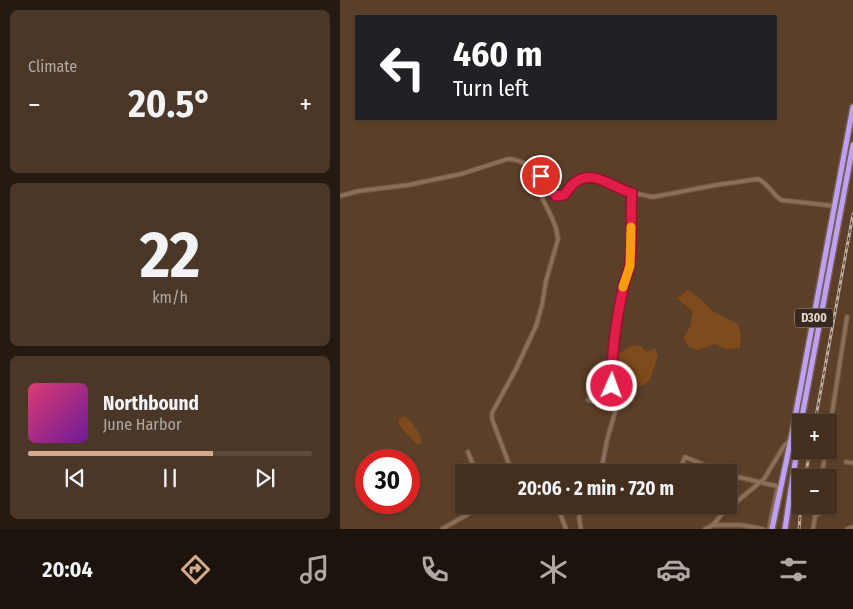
<!DOCTYPE html>
<meta charset="utf-8">
<style>
:root{--surface:#442f1f;--page:#4b3728;--text:#f1f3f6;--muted:#afa9a4;--line:#5c4a3d;--accent:#d6ab8b}
body{margin:0;font-family:"Fira Sans Condensed",sans-serif;background:var(--page);color:var(--text);height:100vh;display:flex;flex-direction:column;font-size:19px;white-space:nowrap}
*{box-sizing:border-box;margin:0}
p{font-size:16px;color:var(--muted)}
.icon{flex:none;width:28px;height:28px;fill:none;stroke:currentColor;stroke-width:2;stroke-linecap:round;stroke-linejoin:round}
.map{position:relative;flex:1;overflow:hidden}
.side{display:flex;flex-direction:column;gap:10px;padding:10px;background:#251a11;width:340px}
.side>*{flex:none}
.banner{position:absolute;left:15px;top:15px;width:422px;height:105px;border-radius:0px;box-shadow:0 1px 4px #0004,0 0 0 1px var(--line);background:#202124;color:#fff;overflow:hidden}
.controls{position:absolute;left:452px;top:414px;display:grid;gap:10px}
.controls a{display:grid;place-items:center;width:45px;height:45px;border-radius:0px;background:var(--surface);box-shadow:0 1px 4px #0004,0 0 0 1px var(--line);font-size:25px}
.speed{position:absolute;left:15px;top:449px;display:flex;gap:10px;font-size:25px;font-weight:700;text-align:center}
.speed>*{display:grid;place-content:center;width:65px;height:65px;border-radius:50%;background:var(--surface);box-shadow:0 1px 4px #0004,0 0 0 1px var(--line);line-height:1}
.speed .limit{border:8px solid #d22;background:#fff;color:#111}
.pin{position:absolute;display:grid;place-items:center;width:42px;height:42px;color:#fff;margin:-21px;border:2px solid #fff;border-radius:50%;box-shadow:0 1px 5px #0007}
.me{position:absolute;width:55px;margin:-28px;rotate:2deg;stroke-linejoin:round;filter:drop-shadow(0 0 4px #0008)}
.turn{display:flex;align-items:center;gap:18px;height:105px;padding:0 15px;font-size:22px}
.turn .icon{width:65px;height:65px;stroke-width:2.5}
.turn b{display:block;font-size:35px;line-height:42px}
.big{font-size:38px;font-weight:700;line-height:1.1}
.side .card{flex:1;display:flex;flex-direction:column;justify-content:center;gap:8px;min-width:0;padding:0 18px;border-radius:8px;background:var(--page)}
.side .dial{align-items:center;gap:0}
.dial b{font-size:65px;line-height:1}
.song{display:flex;align-items:center;gap:15px}
.cover{width:60px;height:60px;border-radius:8px;background:linear-gradient(135deg,hsl(340 70% 55%),hsl(280 70% 35%))}
.played{height:5px;border-radius:2px;background:linear-gradient(90deg,var(--accent) 65%,var(--line) 65%)}
.keys{display:flex;justify-content:space-around;direction:ltr}
.heat{display:flex;justify-content:space-between;align-items:center;font-size:28px;direction:ltr}
.trip{position:absolute;left:115px;top:464px;width:282px;height:50px;border-radius:0px;background:var(--surface);box-shadow:0 1px 4px #0004,0 0 0 1px var(--line);font-weight:700;line-height:50px;text-align:center}
.tabs{display:flex;height:80px;justify-content:space-around;align-items:center;background:#1b130c;color:var(--muted)}
.tabs .icon{width:35px;height:35px}
.tabs .active{color:var(--accent)}
.tabs b{font-size:22px;color:var(--text)}
main{display:flex;flex:1;min-height:0}
.map>svg:first-child{display:block}
.green{fill:#7f4b1c}
.lines{fill:none;stroke-linecap:round;stroke-linejoin:round}
.minor-casing{stroke:#755e4b;stroke-width:5.5}
.highway-casing{stroke:#755e4b;stroke-width:8}
.minor{stroke:#8e6f58;stroke-width:3}
.highway{stroke:#bea0fa;stroke-width:5}
.rail-casing{stroke:#c1ac9e;stroke-width:3}
.rail{stroke:#36291f;stroke-width:1;stroke-dasharray:4;stroke-linecap:butt}
.route-casing{stroke:#92132f;stroke-width:12}
.route{stroke:#e11d48;stroke-width:9}
.slow{stroke:#f59e0b;stroke-width:9}
.labels{text-anchor:middle;dominant-baseline:central;stroke-width:5;stroke-linejoin:round;paint-order:stroke}
.shield{fill:#36291f;stroke:#b3a297;stroke-width:1}
.shield-label{font-size:12px;font-weight:bold;fill:#e8d6ca}
</style>
<main>
<section class="side">
<div class="card"><p>Climate</p>
<div class="heat"><a>−</a><b class="big">20.5°</b><a>+</a></div>
</div>
<div class="card dial"><b>22</b><p>km/h</p></div>
<div class="card">
<div class="song"><i class="cover"></i><div><b>Northbound</b><p>June Harbor</p></div></div>
<div class="played"></div>
<div class="keys"><svg class="icon" aria-label="previous" viewBox="0 0 24 24"><path d="M18 5L8 12l10 7zM5 5v14"/></svg><svg class="icon" aria-label="pause" viewBox="0 0 24 24"><path d="M8 5v14M16 5v14"/></svg><svg class="icon" aria-label="next" viewBox="0 0 24 24"><path d="M6 5l10 7-10 7zM19 5v14"/></svg></div>
</div>
</section>
<div class="map">
<svg width="513" height="529" viewBox="0 0 513 529">
<rect width="100%" height="100%" fill="#5b3f29"/>
<g class="green">
<polygon points="348,290 361,299 372,311 398,324 401,335 400,348 386,349 375,344 358,350 348,346 343,338 350,327 353,312 337,298"/>
<polygon points="294,345 301,346 306,352 315,348 318,356 310,380 305,384 275,396 274,378 276,355"/>
<path d="M64 416C72 421 80 433 82 442L80 444H76L59 425V419Z"/>
</g>
<g class="lines">
<defs>
<g id="minor">
<path d="M0 196 19 191 68 185 121 174 168 159C179 159 196 168 202 177 206 185 209 192 216 196L224 195 231 185 239 180 247 177H256L283 191 313 197 376 185 418 179C428 183 432 194 441 200L494 206"/>
<polyline points="248,400 275,406"/>
<polyline points="489,433 507,317"/>
<polyline points="128,452 136,472"/>
<polyline points="506,462 513,463"/>
<polyline points="340,469 345,457 381,472"/>
<polyline points="172,472 152,419 152,413 176,369 196,326 202,305 206,281 218,239 216,228 212,218 186,165"/>
<polyline points="261,472 267,440 276,409 272,386 272,371 283,288 290,266 292,242 291,193"/>
<polyline points="389,475 441,487"/>
<polyline points="481,478 486,450"/>
<polyline points="215,505 220,513 226,529"/>
<polyline points="475,516 495,505"/>
<polyline points="373,525 401,525 423,529"/>
<polyline points="102,529 144,505"/>
<polyline points="241,529 239,517 245,505"/>
<polyline points="365,529 373,525 382,514 424,479 444,446 449,441"/>
<polyline points="429,529 438,486"/>
<polyline points="473,529 477,505"/>
<polyline points="507,529 513,527"/>
</g>
<g id="highway">
<polyline points="461,422 513,145"/>
<polyline points="432,529 451,439 513,107"/>
<polyline points="445,529 461,423"/>
</g>
</defs>
<use href="#minor" class="minor-casing"/>
<use href="#highway" class="highway-casing"/>
<use href="#minor" class="minor"/>
<use href="#highway" class="highway"/>
<defs>
<g id="rail">
<polyline points="475,422 513,214"/>
<polyline points="465,478 470,450"/>
<polyline points="459,529 461,505"/>
</g>
</defs>
<use href="#rail" class="rail-casing"/>
<use href="#rail" class="rail"/>
</g>
<g class="lines">
<defs>
<path id="route" d="M201 176 205 184 216 196 224 195C227 192 229 188 232 185 251 166 272 188 292 193 290 217 293 240 290 263 289 272 284 281 283 289 276 321 271 354 272 386"/>
</defs>
<use href="#route" class="route-casing"/>
<use href="#route" class="route"/>
<polyline class="slow" points="283,287 290,266 291,227"/>
</g>
<g class="labels">
<rect class="shield" x="455" y="308.5" width="38" height="19" rx="4"/>
<g class="shield-label">
<text x="474" y="318">D300</text>
</g>
</g>
</svg>
<div class="controls">
<a>+</a>
<a>−</a>
</div>
<div class="speed"><div class="limit">30</div></div>
<div class="pin" style="left:201px;top:176px;background:#d93025"><svg class="icon" aria-label="arrive" viewBox="0 0 24 24"><path d="M6 21V4h12l-3 4 3 4H6"/></svg></div>
<svg class="me" style="left:272px;top:386px" viewBox="-20 -20 40 40"><circle r="17" fill="#e11d48" stroke="#fff" stroke-width="3"/><path d="M0-11L8 9 0 5-8 9z" fill="#fff"/></svg>
<div class="trip">20:06 · 2 min · 720 m</div>
<div class="banner">
<div class="turn"><svg class="icon" aria-label="left" viewBox="0 0 24 24"><path d="M17 20v-9H6M10 6l-5 5 5 5"/></svg><div><b>460 m</b>Turn left</div></div>
</div>
</div>
</main>
<nav class="tabs">
<b>20:04</b>
<svg class="icon active" aria-label="directions" viewBox="0 0 24 24"><path d="M12 3l9 9-9 9-9-9zM9 14v-3h6M13 9l2 2-2 2"/></svg>
<svg class="icon" aria-label="music" viewBox="0 0 24 24"><path d="M9 18V5l10-2v13"/><circle cx="6" cy="18" r="3"/><circle cx="16" cy="16" r="3"/></svg>
<svg class="icon" aria-label="phone" viewBox="0 0 24 24"><path d="M5 4h4l2 5-3 2q2 4 5 5l2-3 5 2v4C11 20 4 13 5 4z"/></svg>
<svg class="icon" aria-label="climate" viewBox="0 0 24 24"><path d="M12 3v18M4 7l16 10M4 17L20 7"/></svg>
<svg class="icon" aria-label="car" viewBox="0 0 24 24"><path d="M5 17H2v-5l4-1 3-4h7l3 4 3 1v5h-3M9 17h6M6 11h13"/><circle cx="7" cy="17" r="2"/><circle cx="17" cy="17" r="2"/></svg>
<svg class="icon" aria-label="filters" viewBox="0 0 24 24"><path d="M4 7h16M4 17h16"/><circle cx="9" cy="7" r="2"/><circle cx="15" cy="17" r="2"/></svg>
</nav>
